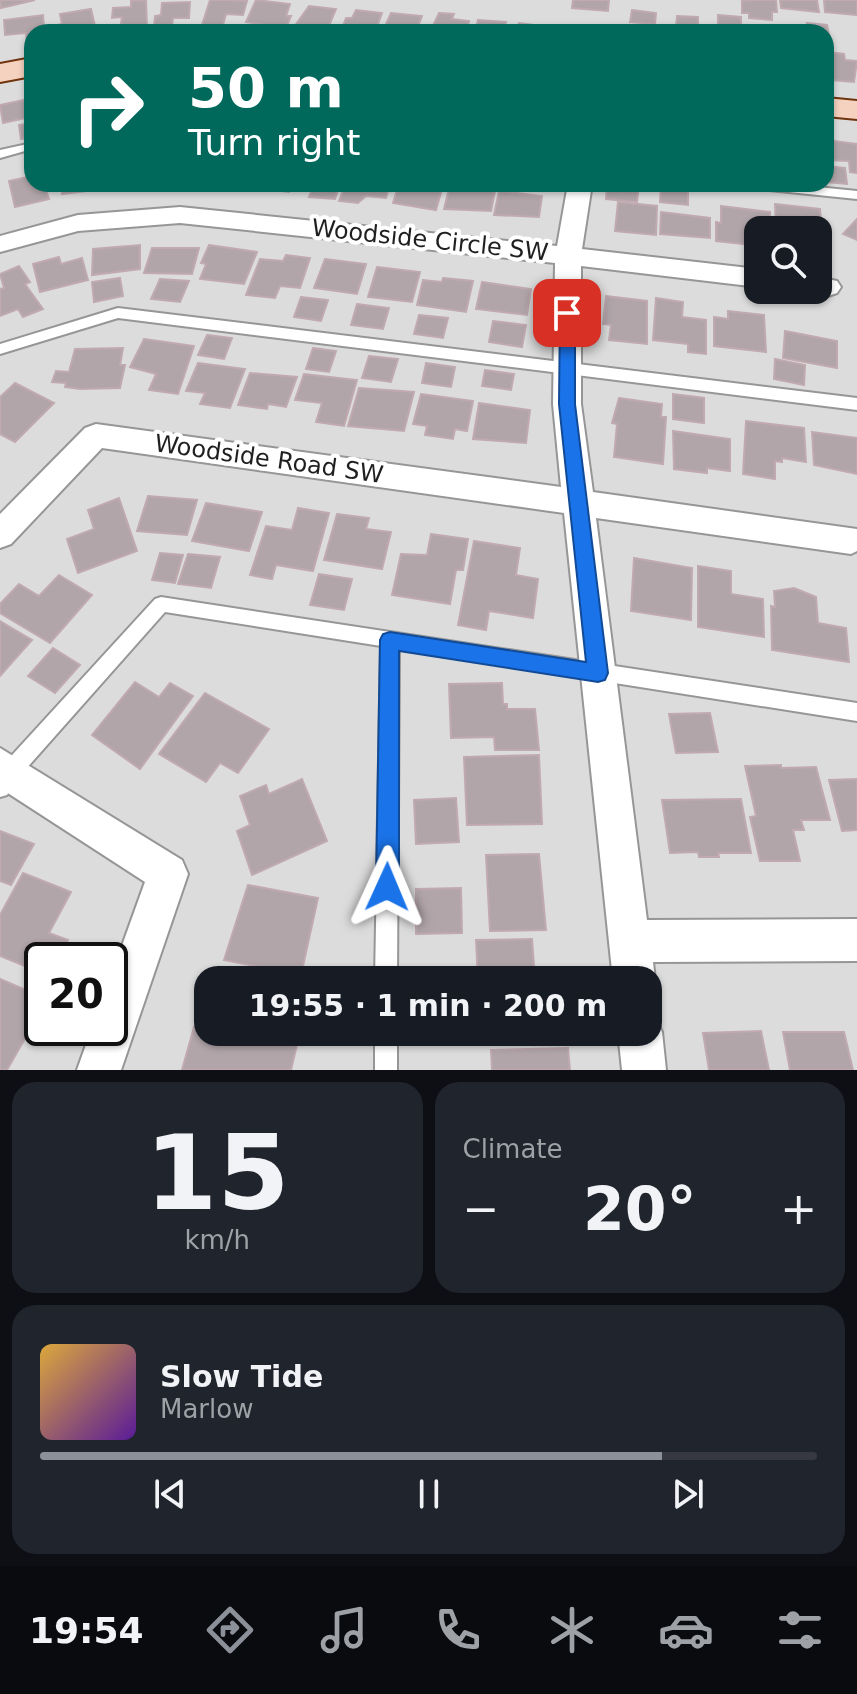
<!DOCTYPE html>
<meta charset="utf-8">
<style>
:root{--surface:#171b24;--page:#20242c;--text:#f1f3f6;--muted:#9ea1a6;--line:#363941;--accent:#8c9099}
body{margin:0;font-family:"DejaVu Sans",sans-serif;background:var(--page);color:var(--text);height:100vh;display:flex;flex-direction:column;font-size:30px;white-space:nowrap}
*{box-sizing:border-box;margin:0}
p{font-size:26px;color:var(--muted)}
.icon{flex:none;width:44px;height:44px;fill:none;stroke:currentColor;stroke-width:2;stroke-linecap:round;stroke-linejoin:round}
.map{position:relative;height:1070px;overflow:hidden}
.sheet{display:flex;flex-direction:column;gap:12px;padding:12px;background:#0d0f14;flex:1}
.sheet>*{flex:none}
.guide{position:absolute;left:24px;top:24px;width:810px;height:168px;border-radius:24px;box-shadow:0 2px 6px #0004;background:#00695c;color:#fff;overflow:hidden}
.tools{position:absolute;left:744px;top:216px;display:grid;gap:16px}
.tools a{display:grid;place-items:center;width:88px;height:88px;border-radius:16px;background:var(--surface);box-shadow:0 2px 6px #0004;font-size:40px}
.speed{position:absolute;left:24px;top:942px;display:flex;gap:16px;font-size:40px;font-weight:700;text-align:center}
.speed>*{display:grid;place-content:center;width:104px;height:104px;border-radius:50%;background:var(--surface);box-shadow:0 2px 6px #0004;line-height:1}
.speed .limit{border:4px solid #111;border-radius:12px;background:#fff;color:#111}
.pin{position:absolute;display:grid;place-items:center;width:68px;height:68px;color:#fff;margin:-34px;border-radius:16px;box-shadow:0 4px 12px #0006}
.me{position:absolute;width:88px;margin:-44px;rotate:1deg;stroke-linejoin:round;filter:drop-shadow(0 0 6px #0008)}
.turn{display:flex;align-items:center;gap:28px;height:168px;padding:0 32px;font-size:36px}
.turn .icon{width:104px;height:104px;stroke-width:2.5}
.turn b{display:block;font-size:56px;line-height:68px}
.big{font-size:60px;font-weight:700;line-height:1.1}
.sheet .widget{flex:1;display:flex;flex-direction:column;justify-content:center;gap:12px;min-width:0;padding:0 28px;border-radius:24px;background:var(--page)}
.sheet .dial{align-items:center;gap:0}
.dial b{font-size:104px;line-height:1}
.song{display:flex;align-items:center;gap:24px}
.cover{width:96px;height:96px;border-radius:12px;background:linear-gradient(135deg,hsl(40 70% 55%),hsl(270 70% 35%))}
.played{height:8px;border-radius:4px;background:linear-gradient(90deg,var(--accent) 80%,var(--line) 80%)}
.keys{display:flex;justify-content:space-around;direction:ltr}
.heat{display:flex;justify-content:space-between;align-items:center;font-size:44px;direction:ltr}
.sheet .tiles{flex:1;display:grid;gap:12px;grid-template-columns:1fr 1fr}
.widget:last-child{grid-column:span 2}
.trip{position:absolute;left:194px;top:966px;width:468px;height:80px;border-radius:24px;background:var(--surface);box-shadow:0 2px 6px #0004;font-weight:700;line-height:80px;text-align:center}
.menu{display:flex;height:128px;justify-content:space-around;align-items:center;background:#090b0e;color:var(--muted)}
.menu .icon{width:56px;height:56px}
.menu .selected{color:var(--accent)}
.menu b{font-size:36px;color:var(--text)}
.map>svg:first-child{display:block}
.residential{fill:#dddcdd;fill-rule:evenodd}
.building{fill:#b1a5a9;stroke:#c0aab0;stroke-width:2}
.lines{fill:none;stroke-linecap:round;stroke-linejoin:round}
.lane-casing{stroke:#969696;stroke-width:4}
.street-casing{stroke:#969696;stroke-width:4}
.secondary-casing{stroke:#70340d;stroke-width:4}
.lane{fill:#fff;fill-rule:evenodd}
.street{fill:#fff;fill-rule:evenodd}
.secondary{fill:#f5d1bf;fill-rule:evenodd}
.route{fill:#1a73e8;stroke:#114b97;stroke-width:2}
.labels{text-anchor:middle;dominant-baseline:central;stroke-width:8;stroke-linejoin:round;paint-order:stroke}
.street-label{font-size:24px;fill:#1f1f1f;stroke:#fff}
</style>
<div class="map">
<svg width="857" height="1070" viewBox="0 0 857 1070">
<rect width="100%" height="100%" fill="#efe7e7"/>
<path class="residential" d="M0 0H857V1070H0ZM32 32H826V184H32ZM758 230H818V290H758ZM42 960H110V1028H42ZM208 980H648V1032H208Z"/>
<g class="building">
<polygon points="0,0 35,0 1,8"/>
<polygon points="146,0 147,28 120,30 122,17 112,18 113,8 131,7 131,1"/>
<polygon points="210,0 228,0 247,1 243,15 226,14 223,25 202,25"/>
<polygon points="256,0 290,4 286,16 291,16 286,28 246,22"/>
<polygon points="573,0 609,0 608,11 572,8"/>
<polygon points="754,0 776,0 777,12 772,12 772,20 749,18 749,13 742,13 742,1"/>
<polygon points="780,0 817,0 819,12 781,8"/>
<polygon points="824,0 857,0 857,15 825,12"/>
<polygon points="190,2 189,18 173,18 172,26 154,27 155,16 161,15 162,3"/>
<polygon points="309,6 336,9 328,28 294,27"/>
<polygon points="91,9 96,30 58,32 57,25 62,24 60,14"/>
<polygon points="356,10 382,13 375,32 342,29 346,18 352,18"/>
<polygon points="632,10 656,13 655,24 630,22"/>
<polygon points="391,13 422,16 417,29 421,29 420,32 394,32 395,30 388,29 383,31"/>
<polygon points="439,13 454,14 452,19 469,21 466,32 430,32"/>
<polygon points="43,15 44,27 48,27 49,32 32,32 32,42 27,43 26,33 5,35 4,20"/>
<polygon points="718,15 741,17 741,28 718,26"/>
<polygon points="677,16 698,17 698,28 676,27"/>
<polygon points="478,20 506,22 504,32 475,32"/>
<polygon points="519,23 534,25 533,30 552,32 517,32"/>
<polygon points="807,23 827,25 830,40 826,39 826,32 808,32"/>
<polygon points="828,52 844,54 845,60 857,61 854,82 831,80"/>
<polygon points="24,100 30,117 3,123 0,105"/>
<polygon points="32,123 32,137 21,139 19,125"/>
<polygon points="826,140 857,144 857,173 850,172 849,161 826,160"/>
<polygon points="826,166 845,168 847,184 826,182"/>
<polygon points="32,176 32,184 44,184 49,199 15,207 9,181"/>
<polygon points="62,184 109,184 110,188 62,194"/>
<polygon points="249,184 293,184 289,192 248,187"/>
<polygon points="298,184 340,184 335,199 309,197 312,189 296,187"/>
<polygon points="346,184 390,184 386,198 366,196 358,203 339,201"/>
<polygon points="399,184 442,189 436,210 393,203"/>
<polygon points="607,184 639,184 637,202 606,199"/>
<polygon points="450,185 495,191 491,211 444,209"/>
<polygon points="661,185 688,188 688,205 660,202"/>
<polygon points="499,191 542,196 539,217 494,215"/>
<polygon points="618,202 657,206 656,235 615,231"/>
<polygon points="775,204 820,209 822,229 802,227 802,230 776,230"/>
<polygon points="721,206 770,212 770,230 751,230 751,245 716,241 716,222 721,223"/>
<polygon points="661,212 710,218 710,238 660,234"/>
<polygon points="857,219 857,240 843,234"/>
<polygon points="140,245 140,269 92,275 93,249"/>
<polygon points="209,245 257,252 244,284 200,279 206,264 201,263"/>
<polygon points="152,248 199,248 192,274 144,273"/>
<polygon points="286,255 310,258 300,288 280,286 275,298 246,295 260,259 283,261"/>
<polygon points="59,257 61,264 82,258 88,280 40,292 33,264"/>
<polygon points="325,259 366,264 357,294 314,288"/>
<polygon points="19,266 30,282 25,284 43,309 23,317 18,309 0,316 0,289 4,288 0,274"/>
<polygon points="377,267 420,272 412,302 368,297"/>
<polygon points="120,278 123,296 94,302 92,282"/>
<polygon points="443,278 473,281 466,312 417,305 423,280 442,282"/>
<polygon points="160,279 189,281 180,302 151,299"/>
<polygon points="482,282 531,289 527,315 476,309"/>
<polygon points="606,296 647,301 647,344 609,340 611,325 603,324"/>
<polygon points="301,297 328,300 321,321 294,317"/>
<polygon points="656,298 683,302 682,317 706,320 706,354 688,352 688,344 653,340"/>
<polygon points="357,304 389,308 383,329 351,325"/>
<polygon points="728,311 764,315 766,352 714,346 714,317 728,319"/>
<polygon points="419,315 448,318 443,338 414,334"/>
<polygon points="493,321 526,325 522,347 489,342"/>
<polygon points="785,331 837,341 837,368 783,358"/>
<polygon points="207,335 232,338 224,359 198,355"/>
<polygon points="144,339 194,346 178,394 149,390 156,374 130,367"/>
<polygon points="123,348 120,365 125,365 120,388 80,389 65,387 66,383 52,382 56,371 69,372 75,349"/>
<polygon points="313,348 336,351 329,372 306,369"/>
<polygon points="369,356 398,359 391,382 362,378"/>
<polygon points="775,359 805,365 804,385 774,379"/>
<polygon points="198,363 245,369 230,408 200,404 205,393 186,391"/>
<polygon points="426,363 455,367 451,387 422,383"/>
<polygon points="485,370 514,374 511,390 482,386"/>
<polygon points="250,373 297,377 286,407 268,404 267,409 238,405"/>
<polygon points="304,374 357,380 344,426 316,422 322,403 295,400"/>
<polygon points="15,383 54,403 15,442 0,434 0,397"/>
<polygon points="359,388 414,392 404,431 348,426"/>
<polygon points="421,394 473,401 467,431 455,429 453,439 425,435 427,426 413,424"/>
<polygon points="673,394 704,398 704,423 673,419"/>
<polygon points="619,398 662,404 661,417 666,417 663,464 614,457 617,424 612,423"/>
<polygon points="479,403 530,410 526,443 473,439"/>
<polygon points="746,421 804,428 806,462 782,458 782,462 775,461 775,479 743,474"/>
<polygon points="673,431 730,439 730,471 707,468 707,473 674,469"/>
<polygon points="812,432 857,438 857,474 814,465"/>
<polygon points="148,496 197,500 187,535 137,531"/>
<polygon points="119,498 137,551 78,573 67,539 94,529 88,510"/>
<polygon points="206,503 262,512 249,551 192,541"/>
<polygon points="298,508 329,513 313,571 276,565 272,579 250,575 266,526 292,530"/>
<polygon points="337,514 369,518 366,529 391,532 382,569 324,560"/>
<polygon points="431,534 468,539 463,570 456,570 450,604 392,595 401,554 427,555"/>
<polygon points="474,541 520,548 516,575 538,579 533,618 489,611 486,630 458,625"/>
<polygon points="160,553 183,555 175,583 152,580"/>
<polygon points="188,554 220,557 211,588 178,584"/>
<polygon points="634,558 692,568 691,620 631,611"/>
<polygon points="698,566 731,571 731,594 763,599 764,637 698,627"/>
<polygon points="319,574 352,579 344,610 310,605"/>
<polygon points="59,575 92,595 50,643 0,613 0,604 19,584 39,596"/>
<polygon points="794,588 816,597 818,623 846,628 849,662 772,650 771,606 775,607 774,591"/>
<polygon points="0,621 32,640 0,676"/>
<polygon points="53,648 80,665 55,693 28,676"/>
<polygon points="135,682 159,697 170,683 193,696 140,769 92,735"/>
<polygon points="502,683 503,704 507,704 507,709 535,709 539,750 495,750 494,737 451,738 449,684"/>
<polygon points="205,693 269,729 238,773 220,763 206,782 159,754"/>
<polygon points="710,713 718,752 676,753 669,714"/>
<polygon points="539,755 542,824 467,825 464,757"/>
<polygon points="781,765 781,768 816,767 830,820 801,820 804,830 793,830 800,861 760,861 750,817 756,816 745,766"/>
<polygon points="302,779 327,841 252,875 237,831 250,825 240,796 266,785 269,794"/>
<polygon points="857,779 857,830 842,831 829,780"/>
<polygon points="456,798 459,842 416,844 414,800"/>
<polygon points="741,799 751,853 718,853 719,857 699,857 698,852 670,853 662,800"/>
<polygon points="0,831 34,844 11,885 0,881"/>
<polygon points="539,854 546,930 490,931 486,855"/>
<polygon points="23,873 71,892 49,933 68,940 58,960 42,960 42,973 0,956 0,915"/>
<polygon points="248,885 318,898 301,975 224,960"/>
<polygon points="461,888 462,933 416,934 416,889"/>
<polygon points="532,939 535,980 478,980 476,940"/>
<polygon points="0,979 42,997 42,1009 7,1070 0,1070"/>
<polygon points="194,1027 226,1034 300,1032 291,1070 182,1070"/>
<polygon points="761,1031 769,1070 709,1070 703,1033"/>
<polygon points="418,1032 466,1032 466,1036 419,1037"/>
<polygon points="783,1032 844,1032 853,1070 790,1070"/>
<polygon points="568,1048 570,1070 492,1070 491,1050"/>
</g>
<g class="lines">
<defs>
<g id="lane">
<polygon points="32,143 32,149 0,158 0,150"/>
<polygon points="745,184 787,184 857,191 857,199 751,188"/>
<polygon points="118,308 857,398 857,410 118,318 0,354 0,344"/>
<polygon points="161,597 857,703 857,721 399,649 397,980 375,980 381,646 165,612 17,779 7,795 0,797 0,771 3,765 155,599"/>
<rect x="375" y="1032" width="22" height="38"/>
</g>
<g id="street">
<polygon points="568,184 592,184 582,249 758,269 758,287 581,266 581,404 593,492 857,529 857,551 851,554 596,518 647,920 857,919 857,961 653,962 655,980 648,995 648,980 613,980 564,513 102,448 11,544 0,548 0,514 85,428 96,424 561,487 553,404 555,263 180,223 78,231 0,252 0,236 78,215 180,207 557,246"/>
<polygon points="818,277 837,281 841,287 837,293 828,296 809,292 807,290 818,290"/>
<polygon points="0,748 182,860 188,874 121,1070 77,1070 92,1028 110,1028 110,979 145,882 0,788"/>
<polygon points="648,1014 655,1017 662,1032 666,1070 622,1070 618,1032 648,1032"/>
</g>
<g id="secondary">
<polygon points="32,58 32,76 0,82 0,64"/>
<polygon points="826,98 857,101 857,119 826,116"/>
</g>
</defs>
<use href="#lane" class="lane-casing"/>
<use href="#street" class="street-casing"/>
<use href="#secondary" class="secondary-casing"/>
<use href="#lane" class="lane"/>
<use href="#street" class="street"/>
<use href="#secondary" class="secondary"/>
</g>
<polygon class="route" points="567,308 575,313 575,404 608,673 605,680 598,682 399,651 399,887 395,895 387,899 379,895 376,887 380,640 383,634 390,632 586,662 559,404 560,313"/>
<g class="labels">
<g class="street-label">
<text transform="translate(430 240) rotate(6)">Woodside Circle SW</text>
<text transform="translate(269 459) rotate(8)">Woodside Road SW</text>
</g>
</g>
</svg>
<div class="tools">
<a><svg class="icon" aria-label="search" viewBox="0 0 24 24"><circle cx="10" cy="10" r="6"/><path d="M15 15l6 6"/></svg></a>
</div>
<div class="speed"><div class="limit">20</div></div>
<div class="pin" style="left:567px;top:313px;background:#d93025"><svg class="icon" aria-label="arrive" viewBox="0 0 24 24"><path d="M6 21V4h12l-3 4 3 4H6"/></svg></div>
<svg class="me" style="left:387px;top:887px" viewBox="-20 -20 40 40"><path d="M0-17L14 15 0 8-14 15z" fill="#1a73e8" stroke="#fff" stroke-width="4"/></svg>
<div class="trip">19:55 · 1 min · 200 m</div>
<div class="guide">
<div class="turn"><svg class="icon" aria-label="right" viewBox="0 0 24 24"><path d="M7 20v-9h11M14 6l5 5-5 5"/></svg><div><b>50 m</b>Turn right</div></div>
</div>
</div>
<section class="sheet">
<div class="tiles">
<div class="widget dial"><b>15</b><p>km/h</p></div>
<div class="widget"><p>Climate</p>
<div class="heat"><a>−</a><b class="big">20°</b><a>+</a></div>
</div>
<div class="widget">
<div class="song"><i class="cover"></i><div><b>Slow Tide</b><p>Marlow</p></div></div>
<div class="played"></div>
<div class="keys"><svg class="icon" aria-label="previous" viewBox="0 0 24 24"><path d="M18 5L8 12l10 7zM5 5v14"/></svg><svg class="icon" aria-label="pause" viewBox="0 0 24 24"><path d="M8 5v14M16 5v14"/></svg><svg class="icon" aria-label="next" viewBox="0 0 24 24"><path d="M6 5l10 7-10 7zM19 5v14"/></svg></div>
</div>
</div>
</section>
<nav class="menu">
<b>19:54</b>
<svg class="icon selected" aria-label="directions" viewBox="0 0 24 24"><path d="M12 3l9 9-9 9-9-9zM9 14v-3h6M13 9l2 2-2 2"/></svg>
<svg class="icon" aria-label="music" viewBox="0 0 24 24"><path d="M9 18V5l10-2v13"/><circle cx="6" cy="18" r="3"/><circle cx="16" cy="16" r="3"/></svg>
<svg class="icon" aria-label="phone" viewBox="0 0 24 24"><path d="M5 4h4l2 5-3 2q2 4 5 5l2-3 5 2v4C11 20 4 13 5 4z"/></svg>
<svg class="icon" aria-label="climate" viewBox="0 0 24 24"><path d="M12 3v18M4 7l16 10M4 17L20 7"/></svg>
<svg class="icon" aria-label="car" viewBox="0 0 24 24"><path d="M5 17H2v-5l4-1 3-4h7l3 4 3 1v5h-3M9 17h6M6 11h13"/><circle cx="7" cy="17" r="2"/><circle cx="17" cy="17" r="2"/></svg>
<svg class="icon" aria-label="filters" viewBox="0 0 24 24"><path d="M4 7h16M4 17h16"/><circle cx="9" cy="7" r="2"/><circle cx="15" cy="17" r="2"/></svg>
</nav>
